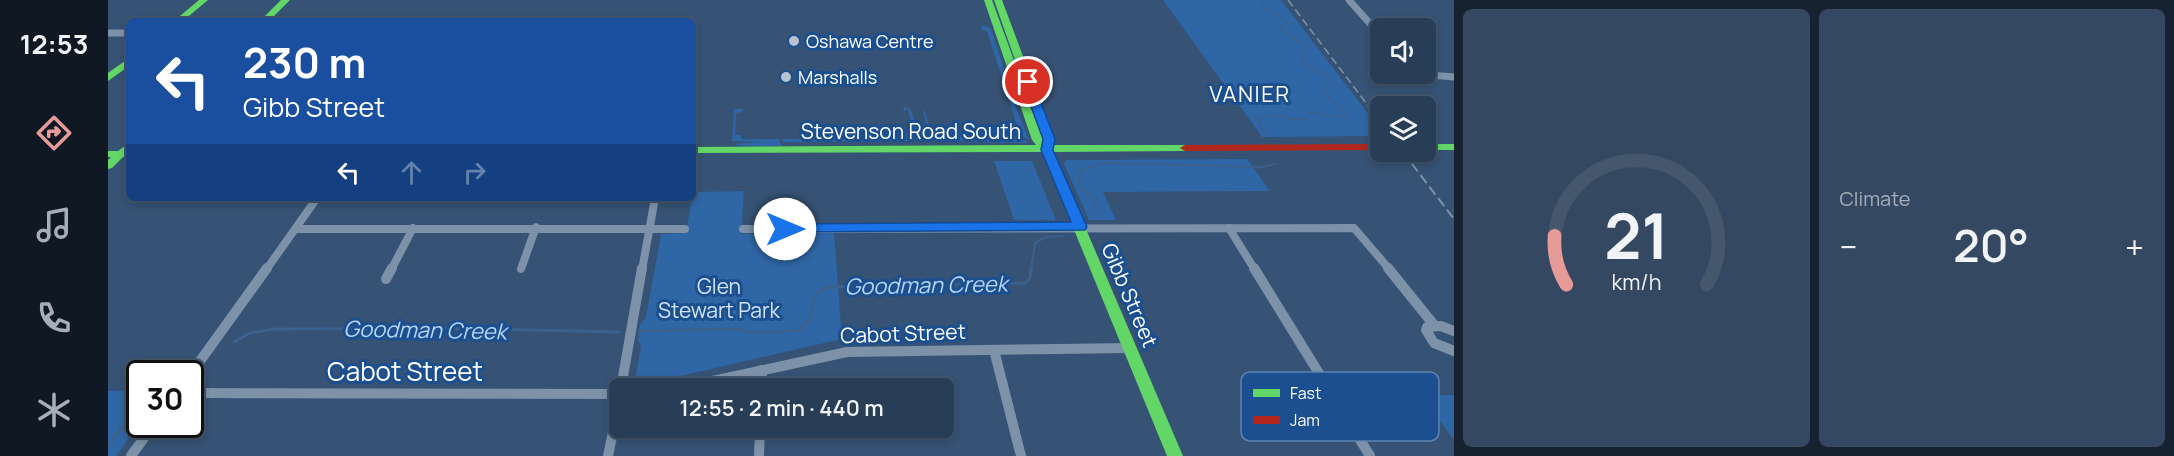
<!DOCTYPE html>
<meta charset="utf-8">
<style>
:root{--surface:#283e57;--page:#344961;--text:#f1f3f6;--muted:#a5aeba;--line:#44576d;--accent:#e69b98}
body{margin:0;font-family:Manrope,sans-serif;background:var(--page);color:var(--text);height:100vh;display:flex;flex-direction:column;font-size:22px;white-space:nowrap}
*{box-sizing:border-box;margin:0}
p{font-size:20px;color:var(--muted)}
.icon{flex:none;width:33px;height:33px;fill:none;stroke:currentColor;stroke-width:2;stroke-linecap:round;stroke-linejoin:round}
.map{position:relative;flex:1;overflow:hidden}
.drawer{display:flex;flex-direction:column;gap:9px;padding:9px;background:#162230;width:720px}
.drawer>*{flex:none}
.top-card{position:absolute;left:18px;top:18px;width:570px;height:183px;border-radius:9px;box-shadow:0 3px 9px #0003,0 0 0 2px var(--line);background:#1a4fa0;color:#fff;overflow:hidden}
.fabs{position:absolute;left:1262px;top:18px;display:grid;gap:12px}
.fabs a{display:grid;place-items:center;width:66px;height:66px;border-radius:9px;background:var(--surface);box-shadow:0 3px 9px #0003,0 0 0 2px var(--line);font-size:30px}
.speed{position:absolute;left:18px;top:360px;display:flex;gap:12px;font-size:30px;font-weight:700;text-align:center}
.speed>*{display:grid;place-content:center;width:78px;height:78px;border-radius:50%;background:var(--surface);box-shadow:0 3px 9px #0003,0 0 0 2px var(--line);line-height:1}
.speed .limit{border:3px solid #111;border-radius:9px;background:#fff;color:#111}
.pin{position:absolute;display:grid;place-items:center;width:51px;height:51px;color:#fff;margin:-26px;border:3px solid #fff;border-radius:50%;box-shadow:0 2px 6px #0007}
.me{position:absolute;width:66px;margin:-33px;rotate:90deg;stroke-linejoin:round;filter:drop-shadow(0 0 4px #0008)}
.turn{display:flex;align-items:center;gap:21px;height:126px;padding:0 18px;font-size:27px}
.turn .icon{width:78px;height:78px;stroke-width:2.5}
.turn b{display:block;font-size:42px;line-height:51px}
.lanes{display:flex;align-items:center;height:57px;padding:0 18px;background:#0003;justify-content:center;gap:30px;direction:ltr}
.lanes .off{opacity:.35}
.big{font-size:45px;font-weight:600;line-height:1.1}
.drawer .tile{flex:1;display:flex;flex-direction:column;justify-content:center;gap:9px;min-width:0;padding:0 21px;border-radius:9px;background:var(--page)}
.drawer .dial{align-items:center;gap:0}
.dial svg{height:156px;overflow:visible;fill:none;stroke:var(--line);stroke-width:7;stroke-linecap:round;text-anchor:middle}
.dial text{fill:var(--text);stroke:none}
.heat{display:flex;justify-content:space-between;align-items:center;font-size:33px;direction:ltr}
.drawer .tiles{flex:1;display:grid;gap:9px;grid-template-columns:repeat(2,1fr)}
.trip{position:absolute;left:501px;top:378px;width:345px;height:60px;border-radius:9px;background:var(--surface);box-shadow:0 3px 9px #0003,0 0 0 2px var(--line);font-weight:600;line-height:60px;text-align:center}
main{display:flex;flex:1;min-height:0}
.tabs{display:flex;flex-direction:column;width:108px;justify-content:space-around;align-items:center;background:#101923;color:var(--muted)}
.tabs .icon{width:42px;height:42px}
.tabs .selected{color:var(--accent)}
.tabs b{font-size:27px;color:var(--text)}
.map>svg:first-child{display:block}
.green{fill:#2f66a5}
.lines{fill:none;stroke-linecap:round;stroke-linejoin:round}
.stream-far2{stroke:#3b618d;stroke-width:1.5}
.stream-far1{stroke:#3b618d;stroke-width:2}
.stream{stroke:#3b618d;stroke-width:3}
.street-far2{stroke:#7d92a8;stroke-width:7}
.street-far1{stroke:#7d92a8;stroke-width:8}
.street{stroke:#7d92a8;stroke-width:10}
.fast{fill:#63d668;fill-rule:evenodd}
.jam{fill:#b3261e;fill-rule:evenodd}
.rail-far1{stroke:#7e92a7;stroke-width:1.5;stroke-dasharray:8 4;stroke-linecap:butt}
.rail{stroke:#7e92a7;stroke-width:2;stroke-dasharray:10 4.5;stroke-linecap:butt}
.route{fill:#1a73e8;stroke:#114b97;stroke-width:1.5}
.poi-dot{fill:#b9c2ce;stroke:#1b4f8f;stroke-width:2}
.labels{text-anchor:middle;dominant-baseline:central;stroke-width:6;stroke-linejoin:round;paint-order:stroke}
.far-poi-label{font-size:18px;fill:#fff;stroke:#1b4f8f;text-anchor:start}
.street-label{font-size:21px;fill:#fff;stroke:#1b4f8f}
.park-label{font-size:21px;fill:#cfe3fa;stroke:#1b4f8f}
.neighbourhood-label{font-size:22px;letter-spacing:1.5px;fill:#fff;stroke:#1b4f8f}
.water-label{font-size:22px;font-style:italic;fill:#b5d3f5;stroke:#1b4f8f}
.near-street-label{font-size:26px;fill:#fff;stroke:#1b4f8f}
.key{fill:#1b4f8f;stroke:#5f84b1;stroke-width:1.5}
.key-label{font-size:16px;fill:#fff}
</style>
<main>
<nav class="tabs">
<b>12:53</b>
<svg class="icon selected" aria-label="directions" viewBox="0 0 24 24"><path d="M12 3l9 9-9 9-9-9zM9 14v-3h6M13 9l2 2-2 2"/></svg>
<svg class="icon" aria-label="music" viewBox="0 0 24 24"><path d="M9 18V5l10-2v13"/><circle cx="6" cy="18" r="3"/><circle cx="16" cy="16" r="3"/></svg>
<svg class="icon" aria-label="phone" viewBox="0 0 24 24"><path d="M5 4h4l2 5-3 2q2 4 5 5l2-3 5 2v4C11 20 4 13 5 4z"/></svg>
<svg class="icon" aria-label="climate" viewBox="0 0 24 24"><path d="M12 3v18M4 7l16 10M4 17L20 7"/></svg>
</nav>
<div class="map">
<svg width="1346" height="456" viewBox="0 0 1346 456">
<rect width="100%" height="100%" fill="#365274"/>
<g class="green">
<polygon points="1055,0 1173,0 1272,129 1272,136 1154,137"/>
<polygon points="873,25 883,28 910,113 921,140 905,130 910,129 879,31 874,30"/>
<path d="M797 107 803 110C806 121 813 135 802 141L675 142V139L797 138 796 133 806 132 800 110H794Z"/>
<polygon points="626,109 635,109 634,112 628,113 627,135 633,135 633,139 671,139 674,146 633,146 626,144 651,142 624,141"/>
<polygon points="815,111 817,111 822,129 831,129 833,135 841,135 841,132 867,133 865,128 870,128 871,133 879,132 881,136 906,135 921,143 836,142 904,141 833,141 821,132"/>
<polygon points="1139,159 1162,191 995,192 1008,220 981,220 956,164 958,160"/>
<polygon points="886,161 924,161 948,220 906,220"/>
<polygon points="636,191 633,234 726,232 734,339 555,380 527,381 533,346 530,340 532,325 538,317 553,234 578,233 585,192"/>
<polygon points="31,390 31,424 8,456 0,456 0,391"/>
<polygon points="1313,395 1346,395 1346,440"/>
</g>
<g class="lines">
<polyline class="stream-far2" points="1150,120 1149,118 1161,116 1198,120 1202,112 1232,117 1242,115 1217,94 1214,90 1222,82 1221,77 1197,65 1192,58 1200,50 1194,43 1171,29 1179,22 1155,7 1156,0"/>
<g class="stream-far1">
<polyline points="1149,119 1158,134"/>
<polyline points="1181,119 1199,119"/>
<polyline points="985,212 988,198 974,190 970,184 973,169 998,163 1155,167 1167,164"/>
<polyline points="923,270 927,243 938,237 955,236"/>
</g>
<g class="stream">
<polyline points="531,331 626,329 651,333 692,330 702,319 707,295 718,287 917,283 922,278 923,268"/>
<polyline points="126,342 142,333 167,329 325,328 511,332"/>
<polyline points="0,445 24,415"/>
</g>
<g class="street-far2">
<polyline points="1241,0 1272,35"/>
<polyline points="0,33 21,33"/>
<polyline points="1317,33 1324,33"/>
<polyline points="1310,74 1346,77"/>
</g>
<g class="street-far1">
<polyline points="1121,228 1147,270"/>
<polyline points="188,229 577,229"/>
<polyline points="635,229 1246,228 1282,270"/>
<polyline points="413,269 428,227"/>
<polyline points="158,270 209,198"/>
<polyline points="283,270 305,228"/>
<polyline points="534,270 547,198"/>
</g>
<g class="street">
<polyline points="1146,268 1262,456"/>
<polyline points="1280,268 1326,325"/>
<polyline points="278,279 284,268"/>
<polyline points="1346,331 1333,326 1319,327 1318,330 1326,343 1346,351"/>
<polyline points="886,350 913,456"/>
<polyline points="82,375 159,268"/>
<polyline points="513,388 534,268"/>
<polyline points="572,388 739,352 1023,348"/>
<polyline points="653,388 654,370"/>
<polyline points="82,393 512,394"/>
<polyline points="23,456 46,424"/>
<polyline points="500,456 512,398"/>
<polyline points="651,456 652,428"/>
</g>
<g class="fast">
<polygon points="91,0 100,0 75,21 66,21"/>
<polygon points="173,0 182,0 161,21 152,21"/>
<polygon points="876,0 884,0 935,140 886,0 894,0 946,139 945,145 1077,145 1082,148 1077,151 945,152 1075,456 1059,456 934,152 585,153 585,147 928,145 924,140"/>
<polygon points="21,58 21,66 0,81 0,73"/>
<polygon points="21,143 21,157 15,157 4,168 0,169 0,160 3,157 0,157 0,151 10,151"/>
<rect x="1317" y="144" width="29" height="6"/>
</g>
<polygon class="jam" points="1272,144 1272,150 1077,151 1072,148 1077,145"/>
<polyline class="rail-far1" points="1180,0 1271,120"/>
<g class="rail">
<polyline points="1270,119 1272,121"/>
<polyline points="1295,152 1346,219"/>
</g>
</g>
<polygon class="route" points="920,79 925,82 947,139 945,150 979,227 977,230 672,232 670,229 672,226 677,224 963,222 933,150 935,139 914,82"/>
<g class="poi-dot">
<circle cx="686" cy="41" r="6"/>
<circle cx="678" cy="77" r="6"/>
</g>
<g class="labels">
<g class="far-poi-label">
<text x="698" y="41">Oshawa Centre</text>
<text x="690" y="77">Marshalls</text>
</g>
<g class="street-label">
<text x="803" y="131">Stevenson Road South</text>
<text transform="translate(1022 295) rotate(67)">Gibb Street</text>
<text transform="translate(795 333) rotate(-2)">Cabot Street</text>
</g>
<g class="park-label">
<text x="611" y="286">Glen<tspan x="611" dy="24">Stewart Park</tspan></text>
</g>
<g class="neighbourhood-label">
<text x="1142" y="94">VANIER</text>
</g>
<g class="water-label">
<text transform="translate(818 285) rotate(-1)">Goodman Creek</text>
<text transform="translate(317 330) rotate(1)">Goodman Creek</text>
</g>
<g class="near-street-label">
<text x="297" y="371">Cabot Street</text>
</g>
</g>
<rect x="1133" y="372" width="198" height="69" rx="9" class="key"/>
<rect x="1145" y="389" width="27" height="8" fill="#63d668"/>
<rect x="1145" y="416" width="27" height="8" fill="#b3261e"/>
<g class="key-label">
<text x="1182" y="399">Fast</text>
<text x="1182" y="426">Jam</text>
</g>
</svg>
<div class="fabs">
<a><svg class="icon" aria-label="sound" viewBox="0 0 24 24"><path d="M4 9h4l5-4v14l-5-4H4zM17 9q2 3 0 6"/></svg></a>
<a><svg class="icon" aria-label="layers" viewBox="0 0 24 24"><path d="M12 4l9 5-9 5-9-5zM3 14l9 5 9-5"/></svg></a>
</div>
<div class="speed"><div class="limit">30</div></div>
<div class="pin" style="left:920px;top:82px;background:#d93025"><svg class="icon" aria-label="arrive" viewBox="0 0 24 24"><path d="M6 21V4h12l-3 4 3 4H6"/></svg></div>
<svg class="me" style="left:677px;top:229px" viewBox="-20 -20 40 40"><circle r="19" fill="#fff"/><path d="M0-13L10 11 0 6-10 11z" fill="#1a73e8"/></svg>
<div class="trip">12:55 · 2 min · 440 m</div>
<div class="top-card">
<div class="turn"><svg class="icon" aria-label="left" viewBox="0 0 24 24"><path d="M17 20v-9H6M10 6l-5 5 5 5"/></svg><div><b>230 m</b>Gibb Street</div></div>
<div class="lanes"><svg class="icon" aria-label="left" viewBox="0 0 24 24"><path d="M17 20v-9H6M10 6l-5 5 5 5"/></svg><svg class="icon off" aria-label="ahead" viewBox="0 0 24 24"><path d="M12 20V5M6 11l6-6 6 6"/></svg><svg class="icon off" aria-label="right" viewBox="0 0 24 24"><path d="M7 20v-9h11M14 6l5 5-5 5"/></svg></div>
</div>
</div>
<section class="drawer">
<div class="tiles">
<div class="tile dial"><svg viewBox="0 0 100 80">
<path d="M14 69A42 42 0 1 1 86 69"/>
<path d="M14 69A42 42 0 0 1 8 44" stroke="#e69b98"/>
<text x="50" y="56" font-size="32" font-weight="700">21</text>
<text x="50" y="72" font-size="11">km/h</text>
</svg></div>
<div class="tile"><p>Climate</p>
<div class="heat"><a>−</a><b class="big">20°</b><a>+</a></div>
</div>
</div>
</section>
</main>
